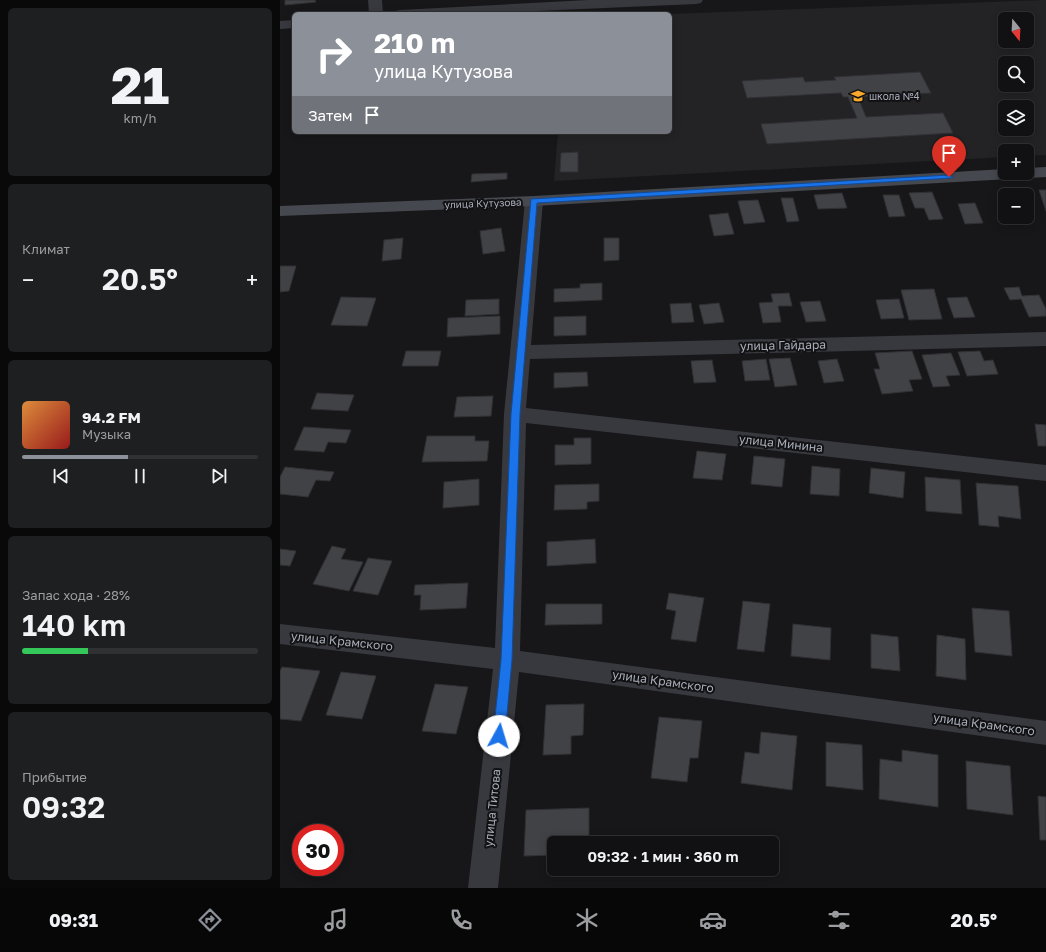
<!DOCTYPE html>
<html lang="ru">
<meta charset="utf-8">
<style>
:root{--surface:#111113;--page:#1e1f21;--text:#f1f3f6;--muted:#9c9da0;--line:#303133;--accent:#8c9099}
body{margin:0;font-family:"Golos Text",sans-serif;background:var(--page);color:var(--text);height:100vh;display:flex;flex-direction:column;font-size:15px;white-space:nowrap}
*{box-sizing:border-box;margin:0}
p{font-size:13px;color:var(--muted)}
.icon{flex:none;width:22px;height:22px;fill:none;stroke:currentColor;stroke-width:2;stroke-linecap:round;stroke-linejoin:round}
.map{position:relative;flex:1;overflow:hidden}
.side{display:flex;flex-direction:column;gap:8px;padding:8px;background:#09090a;width:280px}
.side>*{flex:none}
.guide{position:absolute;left:12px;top:12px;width:380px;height:122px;border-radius:6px;box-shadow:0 2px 10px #0003,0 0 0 1px var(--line);background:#8c9099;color:#fff;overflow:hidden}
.needle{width:26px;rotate:162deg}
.controls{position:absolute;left:718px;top:12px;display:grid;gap:8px}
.controls a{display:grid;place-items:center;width:36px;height:36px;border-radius:6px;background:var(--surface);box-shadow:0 2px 10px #0003,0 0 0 1px var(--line);font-size:20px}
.speed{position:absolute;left:12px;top:824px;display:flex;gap:8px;font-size:20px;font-weight:700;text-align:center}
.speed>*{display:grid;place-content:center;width:52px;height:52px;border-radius:50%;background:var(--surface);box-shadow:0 2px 10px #0003,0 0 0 1px var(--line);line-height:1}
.speed .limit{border:6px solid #d22;background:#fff;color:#111}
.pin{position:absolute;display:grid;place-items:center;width:34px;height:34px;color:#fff;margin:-41px -17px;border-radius:50% 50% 50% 0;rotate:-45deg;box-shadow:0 0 4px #0007}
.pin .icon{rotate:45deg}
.me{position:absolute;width:44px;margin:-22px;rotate:6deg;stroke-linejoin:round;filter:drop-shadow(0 0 3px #0008)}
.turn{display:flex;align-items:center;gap:14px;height:84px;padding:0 16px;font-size:18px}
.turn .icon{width:52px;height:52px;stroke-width:2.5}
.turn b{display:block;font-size:28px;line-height:34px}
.then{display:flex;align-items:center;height:38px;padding:0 16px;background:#0003;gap:8px;font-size:15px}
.big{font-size:30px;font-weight:600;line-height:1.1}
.side .card{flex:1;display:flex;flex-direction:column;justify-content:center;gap:6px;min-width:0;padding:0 14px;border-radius:6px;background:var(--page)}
.side .dial{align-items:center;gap:0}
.dial b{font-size:52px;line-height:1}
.song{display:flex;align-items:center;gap:12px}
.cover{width:48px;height:48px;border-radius:6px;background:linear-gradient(135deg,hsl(30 70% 55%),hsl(0 70% 35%))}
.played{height:4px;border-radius:2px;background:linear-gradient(90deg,var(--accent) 45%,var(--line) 45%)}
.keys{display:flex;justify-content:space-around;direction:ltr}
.heat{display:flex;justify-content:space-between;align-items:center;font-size:22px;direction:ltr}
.charge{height:6px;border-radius:3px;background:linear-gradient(90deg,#34c759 28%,var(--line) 0)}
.trip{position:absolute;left:267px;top:836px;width:232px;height:40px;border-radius:6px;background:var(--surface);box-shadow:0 2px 10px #0003,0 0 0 1px var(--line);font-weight:600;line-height:40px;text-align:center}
.tabs{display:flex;height:64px;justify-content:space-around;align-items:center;background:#070708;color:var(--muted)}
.tabs .icon{width:28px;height:28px}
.tabs .selected{color:var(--accent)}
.tabs b{font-size:18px;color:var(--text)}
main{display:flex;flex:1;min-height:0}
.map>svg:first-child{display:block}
.built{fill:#232326;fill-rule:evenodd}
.building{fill:#414246;stroke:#313135}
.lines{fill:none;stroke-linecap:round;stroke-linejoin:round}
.minor{fill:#37393e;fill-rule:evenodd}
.secondary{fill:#45484e;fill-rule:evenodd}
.route{fill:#1a73e8;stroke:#114b97}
.labels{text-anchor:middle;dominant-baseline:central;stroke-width:4;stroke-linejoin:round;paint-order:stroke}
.far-poi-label{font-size:10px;fill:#a8aeb9;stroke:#121214;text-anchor:start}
.far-street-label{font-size:10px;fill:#a8aeb9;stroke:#121214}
.street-label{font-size:12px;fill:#a8aeb9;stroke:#121214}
</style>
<main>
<section class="side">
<div class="card dial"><b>21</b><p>km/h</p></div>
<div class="card"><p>Климат</p>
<div class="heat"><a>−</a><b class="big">20.5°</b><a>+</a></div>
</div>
<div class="card">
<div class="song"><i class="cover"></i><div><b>94.2 FM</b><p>Музыка</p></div></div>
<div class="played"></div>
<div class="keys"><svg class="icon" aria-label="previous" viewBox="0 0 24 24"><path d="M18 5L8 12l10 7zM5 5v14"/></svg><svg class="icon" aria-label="pause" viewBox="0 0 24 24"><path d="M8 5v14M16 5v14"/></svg><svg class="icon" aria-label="next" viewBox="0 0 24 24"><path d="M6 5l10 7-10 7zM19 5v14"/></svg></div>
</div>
<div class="card"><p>Запас хода · 28%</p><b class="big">140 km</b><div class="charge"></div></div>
<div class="card"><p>Прибытие</p><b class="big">09:32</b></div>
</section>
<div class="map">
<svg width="766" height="888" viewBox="0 0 766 888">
<rect width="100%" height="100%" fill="#171719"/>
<path class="built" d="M766 0V155L747 156V151H725V157L274 181 278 132H390V14ZM725 19H747V41H725ZM725 63H747V85H725ZM725 107H747V129H725Z"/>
<g class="building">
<polygon points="5,0 35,0 36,2 5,5"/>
<polygon points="640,72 651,93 578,97 586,117 663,113 673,133 487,144 481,124 577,118 568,97 563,97 561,93 467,98 462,81 523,77 525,82 556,80 554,77"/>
<polygon points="298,152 298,172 280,172 281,153"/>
<polygon points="227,173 227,179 191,182 192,174"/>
<polygon points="759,190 766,190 766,211"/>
<polygon points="652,192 663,219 649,220 644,208 635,208 629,193"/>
<polygon points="562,193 567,208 538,209 534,195"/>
<polygon points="603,195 619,195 625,216 609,217"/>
<polygon points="501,198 513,198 519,221 507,222"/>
<polygon points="478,200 485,222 464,224 458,201"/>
<polygon points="695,203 703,223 685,224 678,204"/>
<polygon points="448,213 454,234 434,236 429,215"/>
<polygon points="221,228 225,251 203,254 200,231"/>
<polygon points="123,238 121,259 102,261 104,240"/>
<polygon points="324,238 339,238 339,260 324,261"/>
<polygon points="0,266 16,266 9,291 0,292"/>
<polygon points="322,283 322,300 274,302 274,289 300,288 300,284"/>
<polygon points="739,287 742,296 759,295 766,309 766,316 749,317 741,299 730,300 724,288"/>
<polygon points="654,289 662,319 629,320 621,290"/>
<polygon points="509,293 512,306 498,306 501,322 483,323 479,303 493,302 491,294"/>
<polygon points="61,297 96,298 87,326 51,325"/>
<polygon points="687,297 695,317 674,318 667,298"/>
<polygon points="219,299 219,314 185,316 186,300"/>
<polygon points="619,299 624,318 601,319 596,300"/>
<polygon points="540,301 546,321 526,322 520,302"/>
<polygon points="411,303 414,322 392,323 390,304"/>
<polygon points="439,303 444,322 424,324 419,305"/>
<polygon points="220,316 220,334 167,337 168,318"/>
<polygon points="306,316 306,335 274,336 274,317"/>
<polygon points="126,351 161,351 158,366 122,366"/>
<polygon points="632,351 642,379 629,380 633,391 602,394 594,369 600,369 595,353"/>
<polygon points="700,351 704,361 713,360 718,374 687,376 678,352"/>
<polygon points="671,353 680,375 666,376 670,386 653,387 642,355"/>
<polygon points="510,358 517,385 495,387 489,359"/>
<polygon points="486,359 490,380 465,381 462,361"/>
<polygon points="557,359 564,381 544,383 538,361"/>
<polygon points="432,360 436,382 414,383 411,361"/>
<polygon points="307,372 308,386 274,388 274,373"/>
<polygon points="37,393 74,395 68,411 31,409"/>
<polygon points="213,396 211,416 174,417 177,397"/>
<polygon points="755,424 766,425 766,446 758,446"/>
<polygon points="24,427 71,430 66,443 48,442 44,452 14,450"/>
<polygon points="147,436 195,436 195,441 209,441 207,461 142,462"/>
<polygon points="294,438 311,438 311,464 275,465 275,445 294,445"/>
<polygon points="417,451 446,454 442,480 413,478"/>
<polygon points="474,456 505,459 502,487 471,484"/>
<polygon points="532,466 560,469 559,496 530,494"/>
<polygon points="5,467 54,472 50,481 36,480 28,497 0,494 0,477"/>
<polygon points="591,468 625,472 623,498 589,493"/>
<polygon points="645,477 680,480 682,514 646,511"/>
<polygon points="199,479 199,505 163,508 164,482"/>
<polygon points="696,483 738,486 741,519 718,516 719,527 699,525"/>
<polygon points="319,484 319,501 307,502 307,509 274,510 275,485"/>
<polygon points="315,539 316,563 267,566 267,542"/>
<polygon points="52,546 66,549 61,559 83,562 69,591 33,584"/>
<polygon points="0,549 16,551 10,566 0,565"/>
<polygon points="88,558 112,561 98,595 73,591"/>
<polygon points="188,583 186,608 140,610 141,595 134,595 135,585"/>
<polygon points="389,593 424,598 416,642 391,639 396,611 386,609"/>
<polygon points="463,601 490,604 484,652 457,649"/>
<polygon points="266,604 322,604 322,624 265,625"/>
<polygon points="692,608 729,611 732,656 695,652"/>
<polygon points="513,624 551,628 550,660 511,656"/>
<polygon points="591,634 618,637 620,671 591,668"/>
<polygon points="657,635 685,639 686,680 656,676"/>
<polygon points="2,667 40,671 21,721 0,719 0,671"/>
<polygon points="61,672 96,676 82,719 46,715"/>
<polygon points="155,684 188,687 176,734 142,731"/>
<polygon points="304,704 303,735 291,736 291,754 263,755 266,705"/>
<polygon points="379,717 422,721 418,758 410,758 407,782 371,778"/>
<polygon points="481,732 517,736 512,790 461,783 465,752 479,754"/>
<polygon points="546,742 582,745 583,790 546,786"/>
<polygon points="622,750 658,755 658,807 599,799 600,759 622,762"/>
<polygon points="686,761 730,766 733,815 687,809"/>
<polygon points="758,796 766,797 766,840 760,840"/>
<polygon points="309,808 309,843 274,843 274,855 244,856 246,810"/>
</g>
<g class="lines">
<g class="minor">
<polygon points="88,0 102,0 103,14 89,14"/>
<polygon points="308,0 423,0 421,3 416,4 188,14 113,14 115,11 120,10"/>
<polygon points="14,20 14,28 0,29 0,21"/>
<polygon points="254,196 260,197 263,201 251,345 766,332 766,346 250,359 246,408 766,465 766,481 246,423 240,651 766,721 766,745 239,672 218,888 188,888 213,669 0,644 0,624 215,648 224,414 245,201 248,197"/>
</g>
<polygon class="secondary" points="766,167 766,177 254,206 0,216 0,206 254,196 725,169 725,173 747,173 747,168"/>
</g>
<polygon class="route" points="669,175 673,177 672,178 257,203 240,414 232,660 225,736 223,739 219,741 215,739 213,736 221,660 231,414 251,199"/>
<defs>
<symbol id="school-bare" viewBox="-9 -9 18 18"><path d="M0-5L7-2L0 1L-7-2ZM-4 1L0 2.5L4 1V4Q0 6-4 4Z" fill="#fba92d" stroke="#121214" stroke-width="2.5" paint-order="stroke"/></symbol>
</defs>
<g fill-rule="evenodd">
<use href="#school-bare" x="568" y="86" width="20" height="20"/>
</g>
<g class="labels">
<g class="far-poi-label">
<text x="589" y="96">школа №4</text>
</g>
<g class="far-street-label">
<text transform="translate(203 203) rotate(-2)">улица Кутузова</text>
</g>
<g class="street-label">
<text transform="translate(503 345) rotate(-1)">улица Гайдара</text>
<text transform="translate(501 443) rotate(6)">улица Минина</text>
<text transform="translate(62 641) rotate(6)">улица Крамского</text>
<text transform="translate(383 681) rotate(8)">улица Крамского</text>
<text transform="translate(704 724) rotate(8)">улица Крамского</text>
<text transform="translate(212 808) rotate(-84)">улица Титова</text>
</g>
</g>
</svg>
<div class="controls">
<a><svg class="needle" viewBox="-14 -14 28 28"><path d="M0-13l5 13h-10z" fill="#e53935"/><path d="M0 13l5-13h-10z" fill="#9c9da0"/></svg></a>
<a><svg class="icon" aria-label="search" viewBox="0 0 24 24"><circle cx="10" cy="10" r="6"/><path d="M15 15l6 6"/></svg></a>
<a><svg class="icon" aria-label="layers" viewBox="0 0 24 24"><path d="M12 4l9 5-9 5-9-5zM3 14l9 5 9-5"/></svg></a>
<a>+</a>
<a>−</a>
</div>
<div class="speed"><div class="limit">30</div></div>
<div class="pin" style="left:669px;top:177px;background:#d93025"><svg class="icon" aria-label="arrive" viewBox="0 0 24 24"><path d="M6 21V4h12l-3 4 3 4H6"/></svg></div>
<svg class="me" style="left:219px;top:736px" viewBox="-20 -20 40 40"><circle r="19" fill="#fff"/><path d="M0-13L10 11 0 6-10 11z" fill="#1a73e8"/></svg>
<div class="trip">09:32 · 1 мин · 360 m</div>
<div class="guide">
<div class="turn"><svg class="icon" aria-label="right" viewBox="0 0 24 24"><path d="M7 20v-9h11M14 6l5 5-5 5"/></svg><div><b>210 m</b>улица Кутузова</div></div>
<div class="then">Затем<svg class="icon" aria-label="arrive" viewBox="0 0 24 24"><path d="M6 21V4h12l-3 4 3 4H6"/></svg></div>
</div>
</div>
</main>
<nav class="tabs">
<b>09:31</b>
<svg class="icon selected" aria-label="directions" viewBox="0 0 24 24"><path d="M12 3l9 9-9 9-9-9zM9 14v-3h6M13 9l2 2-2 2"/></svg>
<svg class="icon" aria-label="music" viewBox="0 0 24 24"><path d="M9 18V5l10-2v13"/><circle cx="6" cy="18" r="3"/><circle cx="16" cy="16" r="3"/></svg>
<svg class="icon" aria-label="phone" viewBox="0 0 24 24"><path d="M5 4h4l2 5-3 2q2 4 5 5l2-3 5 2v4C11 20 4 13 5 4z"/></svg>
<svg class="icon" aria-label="climate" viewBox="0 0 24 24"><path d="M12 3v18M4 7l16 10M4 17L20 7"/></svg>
<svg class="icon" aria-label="car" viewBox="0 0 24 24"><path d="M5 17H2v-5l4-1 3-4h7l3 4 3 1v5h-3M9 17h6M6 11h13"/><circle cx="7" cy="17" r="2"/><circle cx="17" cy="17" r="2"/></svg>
<svg class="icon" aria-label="filters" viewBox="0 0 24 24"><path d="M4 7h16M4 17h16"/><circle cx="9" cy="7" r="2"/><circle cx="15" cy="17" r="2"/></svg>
<b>20.5°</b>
</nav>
